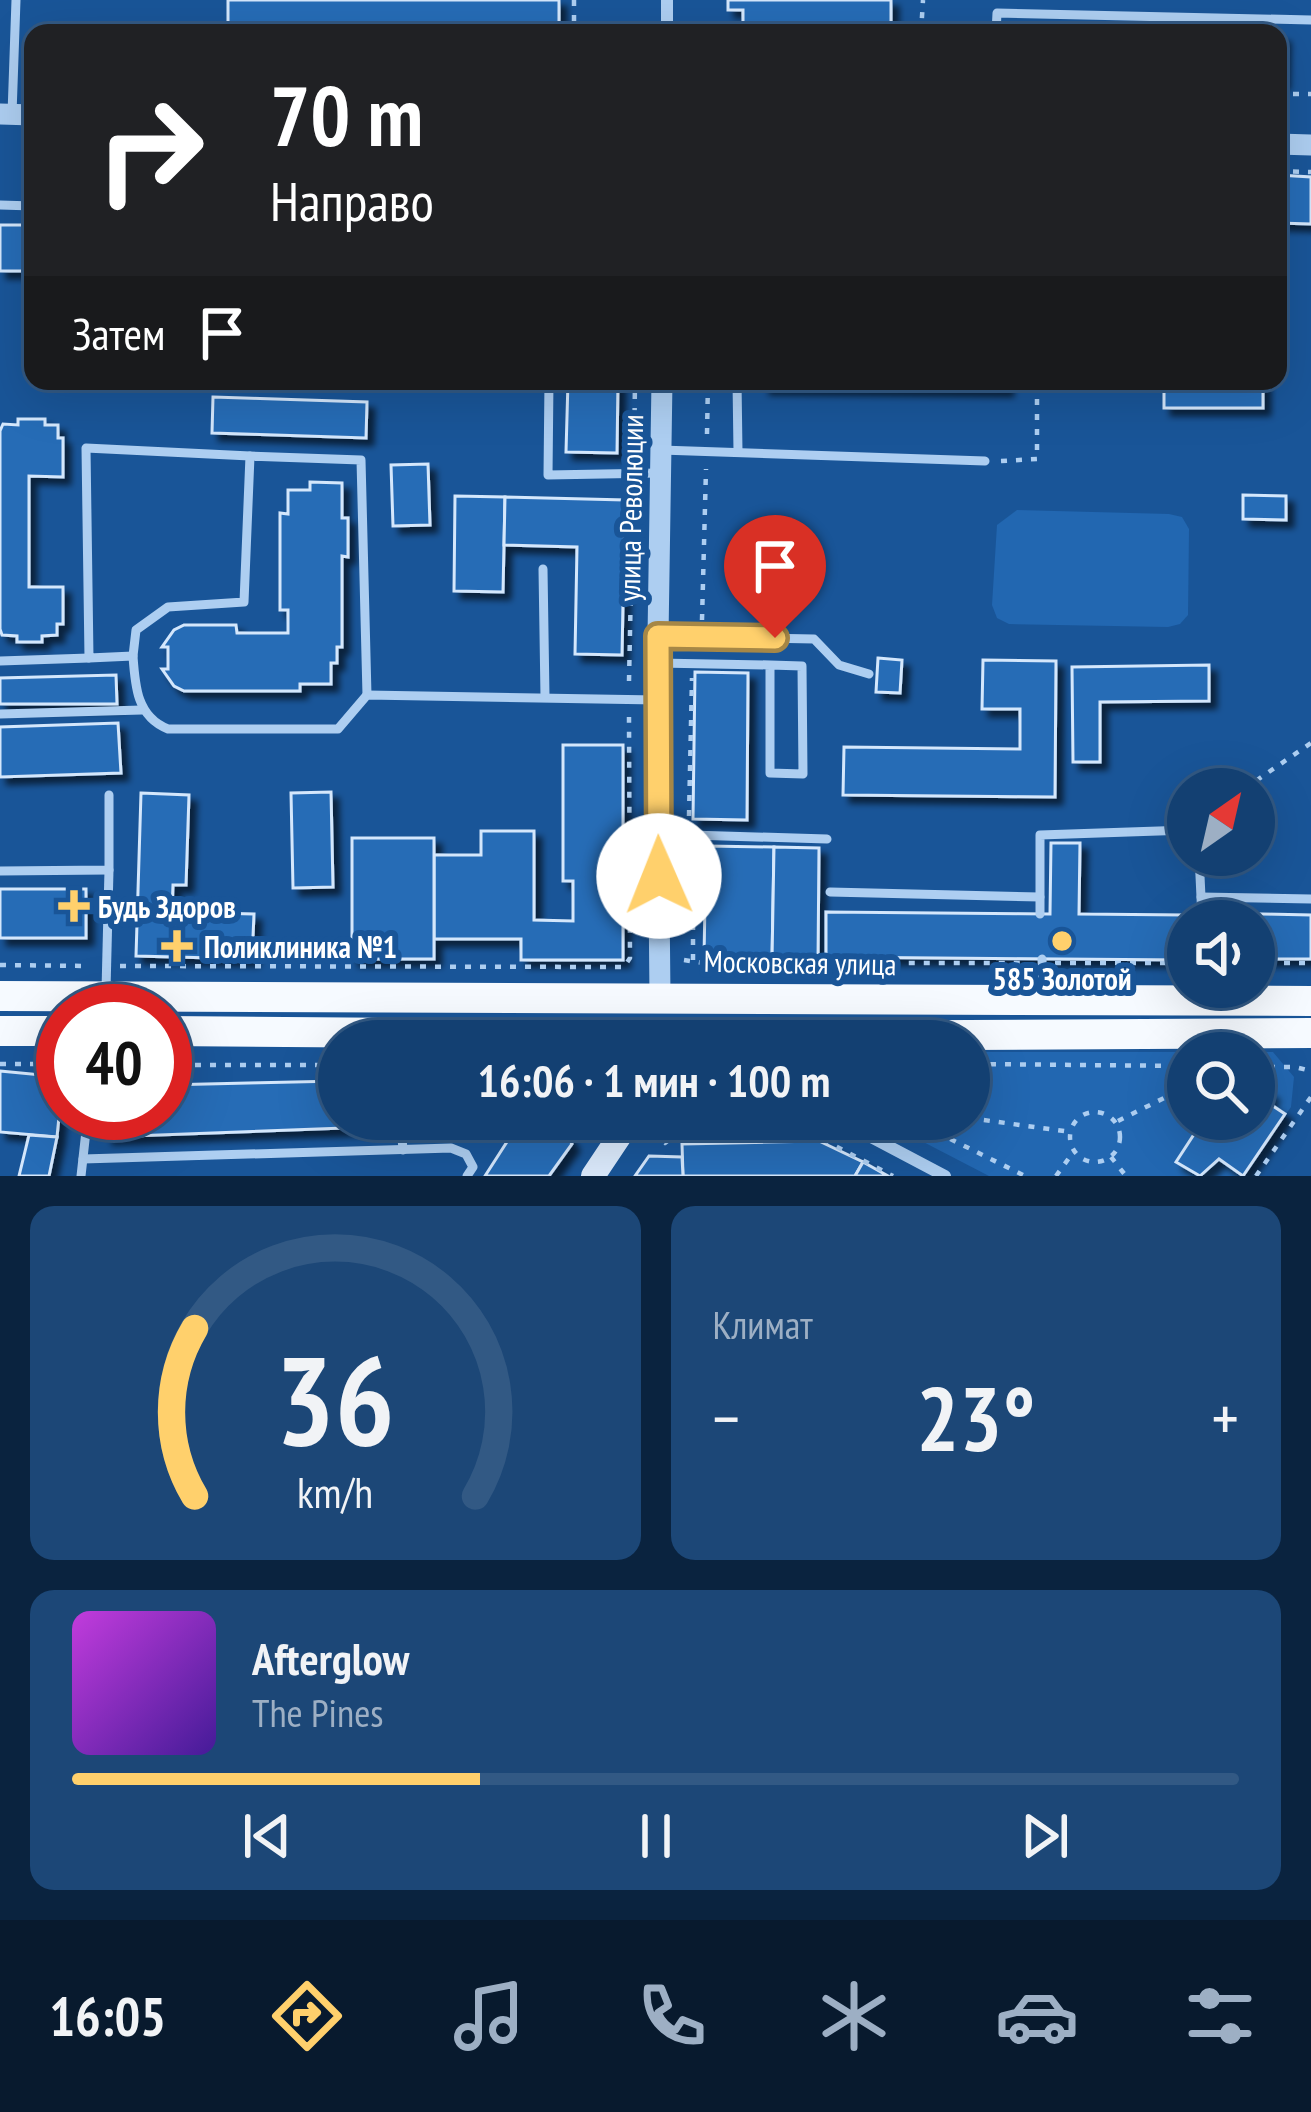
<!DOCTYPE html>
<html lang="ru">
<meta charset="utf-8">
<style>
:root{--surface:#134072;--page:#1c4777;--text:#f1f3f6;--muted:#9dafc4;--line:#325984;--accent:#ffd06c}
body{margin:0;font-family:"PT Sans Narrow",sans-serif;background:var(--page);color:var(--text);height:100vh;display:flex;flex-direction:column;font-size:45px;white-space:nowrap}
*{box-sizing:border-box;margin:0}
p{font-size:39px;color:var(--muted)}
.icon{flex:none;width:66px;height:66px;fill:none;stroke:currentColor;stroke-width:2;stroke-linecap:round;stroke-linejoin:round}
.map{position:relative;height:1176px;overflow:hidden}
.details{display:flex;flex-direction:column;gap:30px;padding:30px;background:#0a233f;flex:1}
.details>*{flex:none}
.hud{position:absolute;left:24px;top:24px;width:1263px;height:366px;border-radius:24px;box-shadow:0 12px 48px #0002,0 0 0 3px var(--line);background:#202124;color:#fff;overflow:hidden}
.needle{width:78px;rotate:34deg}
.fabs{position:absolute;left:1167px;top:768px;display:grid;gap:24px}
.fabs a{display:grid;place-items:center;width:108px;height:108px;border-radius:50%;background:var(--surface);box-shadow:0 12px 48px #0002,0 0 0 3px var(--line);font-size:60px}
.speed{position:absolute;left:36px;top:984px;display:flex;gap:24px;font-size:60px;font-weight:700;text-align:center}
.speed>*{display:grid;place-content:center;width:156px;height:156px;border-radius:50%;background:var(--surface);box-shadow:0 12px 48px #0002,0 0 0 3px var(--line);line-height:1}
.speed .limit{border:18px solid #d22;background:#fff;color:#111}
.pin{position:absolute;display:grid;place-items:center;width:102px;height:102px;color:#fff;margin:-123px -51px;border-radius:50% 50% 50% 0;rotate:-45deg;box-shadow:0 0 12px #0007}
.pin .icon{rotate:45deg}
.me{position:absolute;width:132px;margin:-66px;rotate:359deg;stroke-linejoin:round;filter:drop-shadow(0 0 9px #0008)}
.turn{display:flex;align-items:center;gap:42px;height:252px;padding:0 48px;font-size:54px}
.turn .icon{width:156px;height:156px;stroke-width:2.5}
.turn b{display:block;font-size:84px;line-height:102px}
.then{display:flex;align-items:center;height:114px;padding:0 48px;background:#0003;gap:24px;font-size:45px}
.big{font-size:90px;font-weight:700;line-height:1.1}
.details .widget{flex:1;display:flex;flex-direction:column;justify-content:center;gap:18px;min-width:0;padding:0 42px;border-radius:24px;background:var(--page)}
.details .dial{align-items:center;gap:0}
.dial svg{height:312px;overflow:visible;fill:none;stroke:var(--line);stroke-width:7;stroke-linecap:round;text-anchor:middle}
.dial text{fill:var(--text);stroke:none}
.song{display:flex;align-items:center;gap:36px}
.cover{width:144px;height:144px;border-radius:18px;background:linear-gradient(135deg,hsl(290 70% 55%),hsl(260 70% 35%))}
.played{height:12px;border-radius:6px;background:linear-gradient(90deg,var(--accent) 35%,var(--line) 35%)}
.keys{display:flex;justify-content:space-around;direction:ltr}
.heat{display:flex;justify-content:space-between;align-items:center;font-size:66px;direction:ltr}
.details .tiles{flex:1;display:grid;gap:30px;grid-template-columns:1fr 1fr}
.widget:last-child{grid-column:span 2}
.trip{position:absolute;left:318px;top:1020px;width:672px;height:120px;border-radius:60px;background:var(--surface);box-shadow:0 12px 48px #0002,0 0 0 3px var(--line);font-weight:700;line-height:120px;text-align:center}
.tabs{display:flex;height:192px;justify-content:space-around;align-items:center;background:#081a2e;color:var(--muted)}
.tabs .icon{width:84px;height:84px}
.tabs .active{color:var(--accent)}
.tabs b{font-size:54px;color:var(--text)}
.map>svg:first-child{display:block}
.green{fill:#2267b1;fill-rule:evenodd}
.building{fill:#286cb6;stroke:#d4e7fc;stroke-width:3;filter:url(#shadow)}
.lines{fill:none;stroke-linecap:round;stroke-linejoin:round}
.path{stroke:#adcef1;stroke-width:4.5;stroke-dasharray:6 9;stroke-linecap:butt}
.service{stroke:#adcef1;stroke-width:9}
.minor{stroke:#adcef1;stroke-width:12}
.tertiary{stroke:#adcef1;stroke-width:21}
.secondary{stroke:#dbeafc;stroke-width:24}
.primary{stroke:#f6faff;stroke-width:30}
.route-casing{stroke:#a68746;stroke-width:30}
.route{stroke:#ffd06c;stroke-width:21}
.poi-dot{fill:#ffd06c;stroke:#195598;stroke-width:4.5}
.labels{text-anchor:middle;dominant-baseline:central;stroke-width:12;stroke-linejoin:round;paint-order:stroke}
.street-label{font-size:30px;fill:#fff;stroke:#195598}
.poi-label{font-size:30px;font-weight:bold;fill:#fff;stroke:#195598;text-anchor:start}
</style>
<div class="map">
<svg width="1311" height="1176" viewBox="0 0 1311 1176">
<defs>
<filter id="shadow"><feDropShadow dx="7" dy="7" stdDeviation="3" flood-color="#0009"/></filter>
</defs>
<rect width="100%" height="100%" fill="#195598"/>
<g class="green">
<polygon points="1017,510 1169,514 1182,517 1189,529 1188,615 1180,624 1168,627 1009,624 997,618 992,605 997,525"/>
<path d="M969 1052H1273L1294 1077 1291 1107 1243 1176H989L879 1119H969ZM1188 1053H1254V1119H1188Z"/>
</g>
<g class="building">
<rect x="228" y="0" width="331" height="31"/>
<polygon points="728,0 891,0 891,32 743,31 743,10 728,10"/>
<polygon points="1017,30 1153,33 1017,33"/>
<polygon points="1278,35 1283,36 1282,82 1278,82"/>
<polygon points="1278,175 1311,177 1311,224 1278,223"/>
<rect x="0" y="225" width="33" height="46"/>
<polygon points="568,381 618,381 617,453 566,452"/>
<polygon points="763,381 1006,381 1006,389 763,387"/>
<rect x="1164" y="381" width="99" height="27"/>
<polygon points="213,397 367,402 366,438 212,433"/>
<polygon points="18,419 45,419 45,425 58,425 58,438 63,438 63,477 29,476 29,587 63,587 63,624 57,624 57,635 42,636 42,642 17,642 17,636 2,635 0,629 0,431 3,424 18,425"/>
<polygon points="428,464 430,525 393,526 391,465"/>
<polygon points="310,482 342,483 342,518 348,518 348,557 342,556 342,647 337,647 337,663 331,663 331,684 300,684 300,691 184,691 174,686 162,669 168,669 168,647 162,647 174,630 184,625 236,625 237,633 288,633 288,610 280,610 280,513 288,514 288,490 310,490"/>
<polygon points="1243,495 1286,496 1286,520 1243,519"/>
<polygon points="455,496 505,497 503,592 454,591"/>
<polygon points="505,497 625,500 622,655 575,654 577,547 504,545"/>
<polygon points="878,658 902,660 900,693 876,692"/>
<polygon points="983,660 1056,661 1055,797 843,795 844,747 1020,749 1020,709 982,709"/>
<polygon points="1209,665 1209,701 1100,702 1100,762 1073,762 1072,667"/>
<polygon points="695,672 748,673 747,820 693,819"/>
<polygon points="116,675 117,704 0,704 0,678"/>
<polygon points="118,723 121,773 0,777 0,727"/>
<polygon points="563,745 623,745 623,960 521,960 521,939 434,939 434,855 481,855 481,831 534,831 534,920 573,921 573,881 563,881"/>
<polygon points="331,792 333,887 293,888 291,793"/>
<polygon points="141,793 189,795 186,885 173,885 172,912 254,914 252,959 136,956"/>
<rect x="352" y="838" width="82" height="121"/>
<polygon points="1051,843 1080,843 1079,914 1185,915 1185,960 826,957 826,912 1050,914"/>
<polygon points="706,846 774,847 772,960 704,958"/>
<polygon points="774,847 819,848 818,961 772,960"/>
<rect x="0" y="889" width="86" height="49"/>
<polygon points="1213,913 1311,915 1311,959 1254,959 1254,921 1213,921"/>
<polygon points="0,1071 63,1077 57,1137 0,1132"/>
<polygon points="339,1081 339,1119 557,1119 572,1144 549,1176 485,1176 512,1134 505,1122 106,1137 105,1113 165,1113 165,1085"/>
<polygon points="1255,1084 1272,1094 1267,1102 1285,1114 1243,1176 1219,1159 1200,1176 1176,1162 1204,1119 1254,1119"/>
<polygon points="29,1135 57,1137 49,1176 19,1176"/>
<polygon points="819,1141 863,1162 855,1176 683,1176 682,1144"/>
<polygon points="649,1156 682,1157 683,1176 635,1176"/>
<polygon points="863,1162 888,1176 855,1176"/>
</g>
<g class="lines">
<g class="path">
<polyline points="574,0 574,33"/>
<polyline points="921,33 923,0"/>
<polyline points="1278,94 1311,94"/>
<polyline points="1278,171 1311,172"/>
<polyline points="707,434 708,381"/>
<polyline points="634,459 635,381"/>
<polyline points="1001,461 1037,459 1037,381"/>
<polyline points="702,620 706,469"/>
<polyline points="629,681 633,489"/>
<polyline points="1244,789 1311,743"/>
<polyline points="689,816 692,678"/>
<polyline points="684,960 703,963 1026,963"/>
<polyline points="693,960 693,851"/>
<polyline points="1055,963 1188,963"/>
<polyline points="1254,963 1311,963"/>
<polyline points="0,965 90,966"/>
<polyline points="120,966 624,967 630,958 629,717"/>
<polyline points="0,1064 63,1064"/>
<polyline points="975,1064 1188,1066"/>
<polyline points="165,1065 339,1065"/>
<polyline points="1254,1067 1295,1067 1311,1071"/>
<circle cx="1095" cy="1137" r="25"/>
<polyline points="969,1118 1071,1132"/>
<polyline points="910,1119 1025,1176"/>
<polyline points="1118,1121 1188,1086"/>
<polyline points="652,1135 665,1143 684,1128 816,1136 893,1176"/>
<polyline points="1111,1157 1126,1176"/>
<polyline points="1056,1176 1074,1151"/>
<polyline points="1256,1176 1311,1097"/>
</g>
<g class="service">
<polyline points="996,33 997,13 1311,20"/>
<polyline points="12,114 16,0"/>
<polyline points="0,205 33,206"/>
<polyline points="549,381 548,475 658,473"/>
<polyline points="737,381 738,452"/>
<polyline points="661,450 985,461"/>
<path d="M250 456 86 448 89 658 133 656C135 686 137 717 168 729H338L367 695 657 700"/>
<polyline points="543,569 545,697"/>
<polyline points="658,636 814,639 839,665 869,674"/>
<polyline points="133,656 136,630 168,607 244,602 250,456 361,460 367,695"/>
<polyline points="0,661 89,658"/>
<polyline points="658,663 770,665 770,773 803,774 802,666 770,665"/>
<polyline points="0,714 142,710"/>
<polyline points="658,834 827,839"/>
<polyline points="1199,855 1201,897"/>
<polyline points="0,871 109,870 109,795"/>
<polyline points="830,892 1040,897"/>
<polyline points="1040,914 1040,835 1188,830"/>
<polyline points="1202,921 1201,897 1311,899"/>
<polyline points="1042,959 1043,994"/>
<polyline points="106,990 109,870"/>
<polyline points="401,1126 403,1150"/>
<polyline points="83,1159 451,1148 466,1154 473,1167 467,1176"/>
<polyline points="81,1176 88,1113"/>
</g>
<g class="minor">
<polyline points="667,33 667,0"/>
<polyline points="837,1119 945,1176"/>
</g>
<g class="tertiary">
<polyline points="0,114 33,115"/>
<polyline points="1278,144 1311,145"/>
<polyline points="660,996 657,700 662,381"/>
</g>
<polyline class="secondary" points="593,1176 631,1119"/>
<g class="primary">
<polyline points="0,996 1311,1001"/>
<polyline points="0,1031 63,1031"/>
<polyline points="165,1031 772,1036 1311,1033"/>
</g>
</g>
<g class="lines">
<defs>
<polyline id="route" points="659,876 658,636 775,638"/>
</defs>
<use href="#route" class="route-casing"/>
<use href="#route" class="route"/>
</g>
<g class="poi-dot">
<path d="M68 888h12v12h12v12h-12v12h-12v-12h-12v-12h12z"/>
<circle cx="1062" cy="941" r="12"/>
<path d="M171 928h12v12h12v12h-12v12h-12v-12h-12v-12h12z"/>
</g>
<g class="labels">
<g class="street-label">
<text transform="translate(630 508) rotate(-89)">улица Революции</text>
<text transform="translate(800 962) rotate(1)">Московская улица</text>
</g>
<g class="poi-label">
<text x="98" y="906">Будь Здоров</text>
<text x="204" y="946">Поликлиника №1</text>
<text x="1062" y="978" text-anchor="middle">585 Золотой</text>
</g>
</g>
</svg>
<div class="fabs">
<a><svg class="needle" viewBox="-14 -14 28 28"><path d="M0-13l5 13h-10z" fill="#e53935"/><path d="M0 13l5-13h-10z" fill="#9dafc4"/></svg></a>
<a><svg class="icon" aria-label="sound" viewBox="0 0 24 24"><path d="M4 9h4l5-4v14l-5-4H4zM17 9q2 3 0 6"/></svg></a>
<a><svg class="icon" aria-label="search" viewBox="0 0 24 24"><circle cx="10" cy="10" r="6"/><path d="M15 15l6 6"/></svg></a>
</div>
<div class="speed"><div class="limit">40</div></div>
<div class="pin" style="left:775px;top:638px;background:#d93025"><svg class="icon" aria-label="arrive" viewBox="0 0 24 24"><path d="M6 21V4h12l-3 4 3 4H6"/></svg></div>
<svg class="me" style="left:659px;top:876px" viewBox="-20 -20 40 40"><circle r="19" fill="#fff"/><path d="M0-13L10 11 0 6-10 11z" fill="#ffd06c"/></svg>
<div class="trip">16:06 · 1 мин · 100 m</div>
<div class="hud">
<div class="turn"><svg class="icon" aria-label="right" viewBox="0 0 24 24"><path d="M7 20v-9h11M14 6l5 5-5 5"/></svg><div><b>70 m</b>Направо</div></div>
<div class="then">Затем<svg class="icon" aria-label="arrive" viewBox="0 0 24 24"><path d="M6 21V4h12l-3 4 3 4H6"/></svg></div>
</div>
</div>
<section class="details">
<div class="tiles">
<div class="widget dial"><svg viewBox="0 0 100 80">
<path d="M14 69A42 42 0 1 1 86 69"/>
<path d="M14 69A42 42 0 0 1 14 26" stroke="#ffd06c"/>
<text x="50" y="56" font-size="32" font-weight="700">36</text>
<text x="50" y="72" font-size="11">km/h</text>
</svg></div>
<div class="widget"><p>Климат</p>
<div class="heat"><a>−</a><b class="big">23°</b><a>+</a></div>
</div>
<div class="widget">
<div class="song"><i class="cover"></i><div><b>Afterglow</b><p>The Pines</p></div></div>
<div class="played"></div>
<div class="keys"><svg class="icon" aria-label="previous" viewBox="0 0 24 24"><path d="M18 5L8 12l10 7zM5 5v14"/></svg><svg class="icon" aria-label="pause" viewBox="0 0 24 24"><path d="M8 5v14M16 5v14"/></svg><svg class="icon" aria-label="next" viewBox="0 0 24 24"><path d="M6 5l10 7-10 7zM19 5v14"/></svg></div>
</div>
</div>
</section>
<nav class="tabs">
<b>16:05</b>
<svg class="icon active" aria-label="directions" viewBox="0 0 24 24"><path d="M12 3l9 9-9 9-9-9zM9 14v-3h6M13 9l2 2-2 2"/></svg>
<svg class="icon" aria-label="music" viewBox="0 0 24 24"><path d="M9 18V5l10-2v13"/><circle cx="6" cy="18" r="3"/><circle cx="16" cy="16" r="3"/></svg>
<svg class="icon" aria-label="phone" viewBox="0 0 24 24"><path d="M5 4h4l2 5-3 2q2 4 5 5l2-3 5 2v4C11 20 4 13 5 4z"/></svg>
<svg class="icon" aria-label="climate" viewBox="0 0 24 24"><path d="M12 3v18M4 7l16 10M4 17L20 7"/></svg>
<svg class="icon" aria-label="car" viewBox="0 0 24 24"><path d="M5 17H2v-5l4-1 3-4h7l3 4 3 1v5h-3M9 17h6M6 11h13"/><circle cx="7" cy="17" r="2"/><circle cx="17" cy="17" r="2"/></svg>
<svg class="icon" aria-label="filters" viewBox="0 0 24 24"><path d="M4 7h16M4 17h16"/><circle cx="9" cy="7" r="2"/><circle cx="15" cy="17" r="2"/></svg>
</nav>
